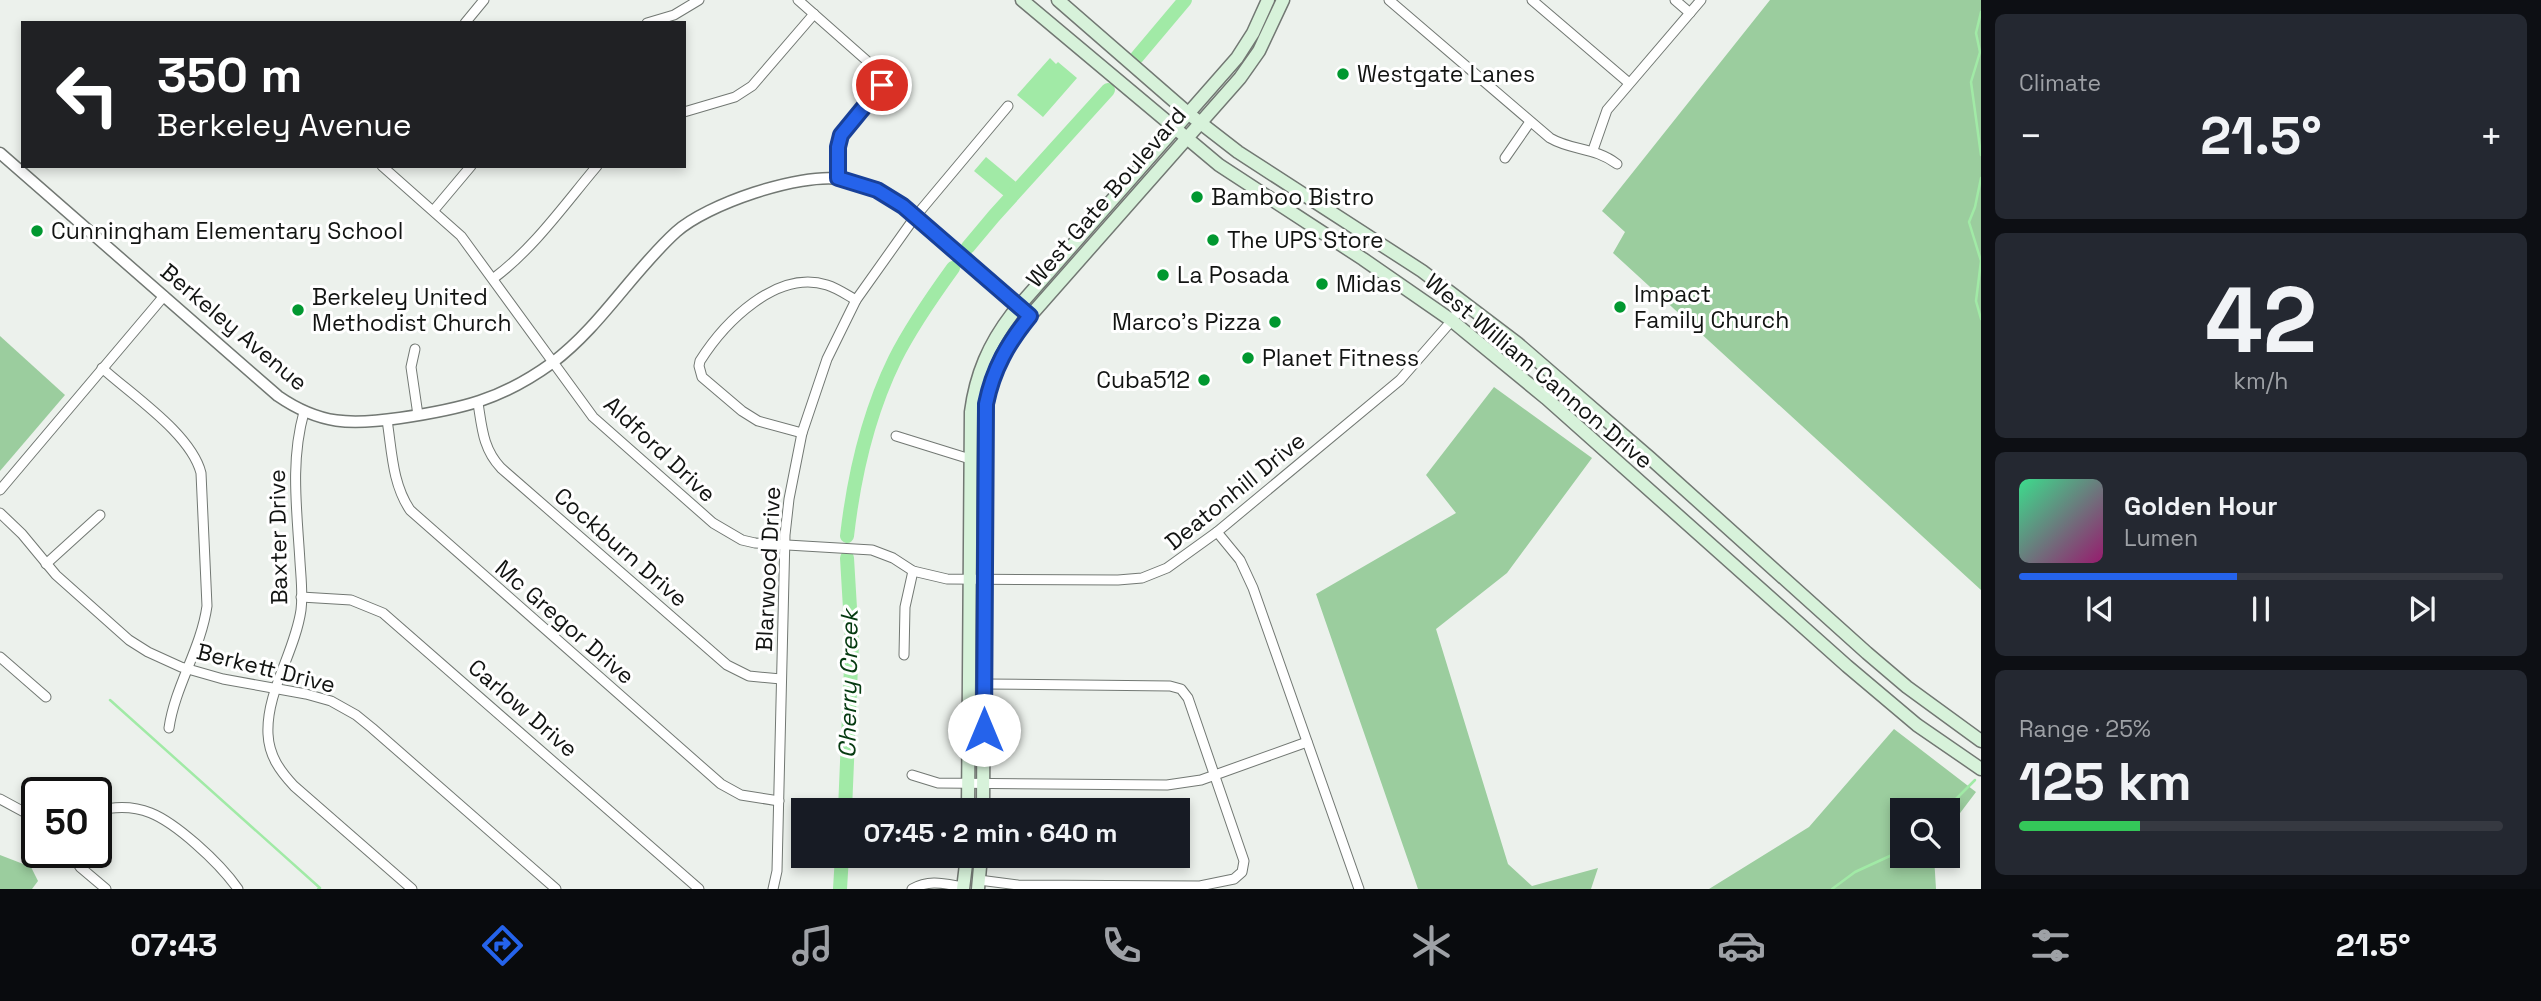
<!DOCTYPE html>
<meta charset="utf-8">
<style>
:root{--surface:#171b24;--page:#242831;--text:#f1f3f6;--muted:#9ea1a6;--line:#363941;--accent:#2563eb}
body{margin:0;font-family:"Space Grotesk",sans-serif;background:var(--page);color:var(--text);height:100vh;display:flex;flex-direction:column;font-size:26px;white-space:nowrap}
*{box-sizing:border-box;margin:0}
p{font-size:23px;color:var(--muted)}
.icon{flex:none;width:38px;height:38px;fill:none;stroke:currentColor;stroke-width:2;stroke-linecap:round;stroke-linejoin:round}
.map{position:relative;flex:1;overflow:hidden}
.side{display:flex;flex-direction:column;gap:14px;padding:14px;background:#0d0f14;width:560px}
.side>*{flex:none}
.banner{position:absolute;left:21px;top:21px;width:665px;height:147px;border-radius:0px;box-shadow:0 4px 10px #0003;background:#202124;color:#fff;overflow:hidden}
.tools{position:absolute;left:1890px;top:798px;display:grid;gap:14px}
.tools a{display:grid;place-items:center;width:70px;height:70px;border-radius:0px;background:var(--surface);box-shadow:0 4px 10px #0003;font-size:35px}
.speed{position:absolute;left:21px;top:777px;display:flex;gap:14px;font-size:35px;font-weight:700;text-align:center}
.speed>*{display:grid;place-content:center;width:91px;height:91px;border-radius:50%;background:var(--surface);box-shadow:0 4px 10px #0003;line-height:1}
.speed .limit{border:4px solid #111;border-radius:10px;background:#fff;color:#111}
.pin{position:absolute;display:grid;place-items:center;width:60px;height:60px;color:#fff;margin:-30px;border:4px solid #fff;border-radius:50%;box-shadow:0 2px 7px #0007}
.me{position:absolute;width:77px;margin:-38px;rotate:0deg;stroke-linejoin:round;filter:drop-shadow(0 0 5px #0008)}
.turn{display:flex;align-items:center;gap:24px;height:147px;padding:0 21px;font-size:32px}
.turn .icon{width:91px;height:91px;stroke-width:2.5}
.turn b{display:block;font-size:49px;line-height:60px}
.big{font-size:52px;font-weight:700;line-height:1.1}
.side .card{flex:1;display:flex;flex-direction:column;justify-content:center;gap:10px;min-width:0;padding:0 24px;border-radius:10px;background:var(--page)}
.side .dial{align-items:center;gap:0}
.dial b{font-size:91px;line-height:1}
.song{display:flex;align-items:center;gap:21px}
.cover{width:84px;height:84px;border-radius:10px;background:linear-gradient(135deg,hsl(150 70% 55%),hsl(320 70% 35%))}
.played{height:7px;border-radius:4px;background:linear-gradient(90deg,var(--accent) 45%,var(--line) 45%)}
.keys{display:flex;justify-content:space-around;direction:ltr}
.heat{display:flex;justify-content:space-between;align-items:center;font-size:38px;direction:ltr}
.charge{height:10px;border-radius:5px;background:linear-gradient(90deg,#34c759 25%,var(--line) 0)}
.trip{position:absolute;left:791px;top:798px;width:399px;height:70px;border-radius:0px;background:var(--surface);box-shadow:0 4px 10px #0003;font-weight:700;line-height:70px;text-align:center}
.tabs{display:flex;height:112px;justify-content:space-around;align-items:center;background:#090b0e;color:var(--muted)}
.tabs .icon{width:49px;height:49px}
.tabs .selected{color:var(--accent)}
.tabs b{font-size:32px;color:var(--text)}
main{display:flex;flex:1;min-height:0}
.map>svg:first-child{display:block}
.green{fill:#9bcd9e}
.water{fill:#a1eaa6}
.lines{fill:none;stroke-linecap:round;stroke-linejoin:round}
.stream{stroke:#a1eaa6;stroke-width:2.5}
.river{stroke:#a1eaa6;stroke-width:14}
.minor-casing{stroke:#727873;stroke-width:11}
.tertiary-casing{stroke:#727873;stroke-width:13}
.secondary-casing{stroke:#727873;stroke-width:15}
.minor{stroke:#fff;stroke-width:9}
.tertiary{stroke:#fff;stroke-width:10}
.secondary{stroke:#d7f2da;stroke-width:12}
.route-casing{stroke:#184099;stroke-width:18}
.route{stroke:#2563eb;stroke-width:12}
.poi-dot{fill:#019830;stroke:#fff;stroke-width:2.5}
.labels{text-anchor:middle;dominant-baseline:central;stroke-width:6;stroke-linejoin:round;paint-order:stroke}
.poi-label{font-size:23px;fill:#121412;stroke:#fff;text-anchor:start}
.street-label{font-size:23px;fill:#121412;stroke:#fff}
.water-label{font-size:24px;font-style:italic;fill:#053a10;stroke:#fff}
</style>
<main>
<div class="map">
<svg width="1981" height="889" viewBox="0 0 1981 889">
<rect width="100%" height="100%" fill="#ecf1ec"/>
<g class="green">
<polygon points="1770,0 1981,0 1981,590 1613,253 1625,232 1602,211"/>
<polygon points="0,336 65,395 0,471"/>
<polygon points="1494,387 1592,458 1507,573 1436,629 1508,864 1532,886 1598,868 1591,889 1418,889 1316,594 1456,513 1426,475"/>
<polygon points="1894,729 1976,792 1948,829 1948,810 1902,810 1902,856 1934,856 1936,889 1709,889 1809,827"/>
<polygon points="0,855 31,867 38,881 32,889 0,889"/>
</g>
<g class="water">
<polygon points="1050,58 1056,64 1058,62 1077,78 1043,117 1017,95"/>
<polygon points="986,157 1016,182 1004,196 974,171"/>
</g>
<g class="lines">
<g class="stream">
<polyline points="1981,12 1976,33 1980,52 1971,82 1981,155"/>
<polyline points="1981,178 1975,207 1969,222 1981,261 1976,301 1981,319"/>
<polyline points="110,700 320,888 318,889"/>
<polyline points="1945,810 1975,780"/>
<polyline points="1832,889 1855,872 1892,855 1902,847"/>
</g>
<g class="river">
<polyline points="1137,57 1185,0"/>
<polyline points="968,247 994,216 1108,90"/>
<path d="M847 536C854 475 868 414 895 359 911 327 932 297 953 268"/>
<polyline points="845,810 852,642 847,558"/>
<polyline points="840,889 842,856"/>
</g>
<defs>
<g id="minor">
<polyline points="798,0 883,75 882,85 877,92 841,134 838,147 838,178"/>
<path d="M1389 0 1550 138C1572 151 1595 147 1617 164"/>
<polyline points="1532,0 1629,83"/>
<polyline points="1675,0 1690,13"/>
<polyline points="465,23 484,0"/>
<polyline points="647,23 674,15 699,0"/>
<polyline points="684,112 735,97 752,86 814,14"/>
<polyline points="1593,150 1607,110 1701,0"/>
<polyline points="1505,158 1530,122"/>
<polyline points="382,166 461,236 593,417 713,523 742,540 755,543 872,550 893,558 913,571 947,579 1118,580 1142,578 1167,568 1217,532 1400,380 1448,325 1465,302"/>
<polyline points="434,210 471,166"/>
<path d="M494 278C534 248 564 205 597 166"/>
<polyline points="415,349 411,367 418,415"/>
<path d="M102 368C133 396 191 434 201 473L207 606C201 649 175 686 169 728"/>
<path d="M478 403C482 428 483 449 501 468L727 665 749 676 781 679"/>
<path d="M304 412C290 462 297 510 300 562 301 578 303 594 301 610 295 652 266 692 268 734 269 756 280 771 294 786L412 889"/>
<path d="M387 420C392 451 392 483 410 510L721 784 741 795 779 801"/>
<path d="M802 433 758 421 742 411 702 377 699 366 700 361C724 323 776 269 827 285 837 288 847 295 856 300"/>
<polyline points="896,436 970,459"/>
<polyline points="0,490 164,296"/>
<polyline points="0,513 22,534 56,575 129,640 148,652 181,667 223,679 306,694 331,701 356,715 372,728 556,889"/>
<polyline points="1217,532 1240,560 1253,588 1359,889"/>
<polyline points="46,564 100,515"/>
<polyline points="301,597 351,600 383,613 699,889"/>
<polyline points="904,655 905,607 913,571"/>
<polyline points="0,657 46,697"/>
<polyline points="912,775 938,783 1167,785 1201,780 1307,742"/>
<polyline points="0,799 37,819"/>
<path d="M96 811C140 800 164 816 196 844 212 858 226 872 238 889"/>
<polyline points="71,852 80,867 106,889"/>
<polyline points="979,880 1018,885 1200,886 1234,879 1242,872 1244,861 1188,698 1181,689 1170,686 984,684"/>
<polyline points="773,889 777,871 785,535 789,499 802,433 827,359 856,300 915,217 1008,106"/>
<path d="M912 889C930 879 945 884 964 887"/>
</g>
<path id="tertiary" d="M0 153 278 396C320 425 351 425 400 418 461 409 501 400 552 363 601 326 632 272 676 232 707 204 799 173 840 179 864 182 883 193 903 206L1030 316"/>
<g id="secondary">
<polyline points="1022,0 1219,165 1363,259 1451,320 1546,398 1847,666 1917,725 1981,769"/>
<polyline points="1058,0 1189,114 1238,152 1422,271 1517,343 1650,458 1867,653 1907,687 1981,741"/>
<path d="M968 810 971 412C976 374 989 344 1012 314L1237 58 1253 33 1268 0"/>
<path d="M983 810 985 425C988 380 997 360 1023 324L1240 78 1259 51 1283 0"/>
<polyline points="963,889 967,856"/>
<polyline points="978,889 981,856"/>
</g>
</defs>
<use href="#minor" class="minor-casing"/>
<use href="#tertiary" class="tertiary-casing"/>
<use href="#secondary" class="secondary-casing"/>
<use href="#minor" class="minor"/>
<use href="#tertiary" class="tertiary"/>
<use href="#secondary" class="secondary"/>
</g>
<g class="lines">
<defs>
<path id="route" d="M882 85 841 135 838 147V178L877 190 903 206 1030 316C1008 343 993 369 986 404L984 730"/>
</defs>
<use href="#route" class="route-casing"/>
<use href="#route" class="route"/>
</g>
<g class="poi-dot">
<circle cx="1343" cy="74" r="7"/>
<circle cx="1197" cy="197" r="7"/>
<circle cx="37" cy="231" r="7"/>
<circle cx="1213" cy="240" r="7"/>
<circle cx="1163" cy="275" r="7"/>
<circle cx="1322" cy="284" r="7"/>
<circle cx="1620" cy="307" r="7"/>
<circle cx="298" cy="310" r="7"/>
<circle cx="1275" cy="322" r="7"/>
<circle cx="1248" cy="358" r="7"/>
<circle cx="1204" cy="380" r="7"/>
</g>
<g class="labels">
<g class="poi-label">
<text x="1357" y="74">Westgate Lanes</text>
<text x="1211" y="197">Bamboo Bistro</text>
<text x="51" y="231">Cunningham Elementary School</text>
<text x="1227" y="240">The UPS Store</text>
<text x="1177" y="275">La Posada</text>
<text x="1336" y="284">Midas</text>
<text x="1634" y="294">Impact<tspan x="1634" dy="26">Family Church</tspan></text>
<text x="312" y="297">Berkeley United<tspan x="312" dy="26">Methodist Church</tspan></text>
<text x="1261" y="322" text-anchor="end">Marco's Pizza</text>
<text x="1262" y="358">Planet Fitness</text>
<text x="1190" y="380" text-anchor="end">Cuba512</text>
</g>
<g class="street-label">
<text transform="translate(1106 197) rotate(-49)">West Gate Boulevard</text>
<text transform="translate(234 327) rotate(40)">Berkeley Avenue</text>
<text transform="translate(1539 371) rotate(40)">West William Cannon Drive</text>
<text transform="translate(660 449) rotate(43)">Aldford Drive</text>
<text transform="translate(1235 491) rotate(-39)">Deatonhill Drive</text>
<text transform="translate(278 537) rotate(-91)">Baxter Drive</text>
<text transform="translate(621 547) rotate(41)">Cockburn Drive</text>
<text transform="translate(768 569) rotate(-87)">Blarwood Drive</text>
<text transform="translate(565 622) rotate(41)">Mc Gregor Drive</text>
<text transform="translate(266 668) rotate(14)">Berkett Drive</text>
<text transform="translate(523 708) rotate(41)">Carlow Drive</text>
</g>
<g class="water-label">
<text transform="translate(848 684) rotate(-89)">Cherry Creek</text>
</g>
</g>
</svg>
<div class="tools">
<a><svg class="icon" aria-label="search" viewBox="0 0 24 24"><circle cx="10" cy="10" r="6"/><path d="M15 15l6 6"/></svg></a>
</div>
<div class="speed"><div class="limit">50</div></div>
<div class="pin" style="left:882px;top:85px;background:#d93025"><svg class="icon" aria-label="arrive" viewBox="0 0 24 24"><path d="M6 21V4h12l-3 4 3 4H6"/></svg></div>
<svg class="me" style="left:984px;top:730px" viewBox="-20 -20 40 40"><circle r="19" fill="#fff"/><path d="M0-13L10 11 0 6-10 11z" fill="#2563eb"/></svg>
<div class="trip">07:45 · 2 min · 640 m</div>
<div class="banner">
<div class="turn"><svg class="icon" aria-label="left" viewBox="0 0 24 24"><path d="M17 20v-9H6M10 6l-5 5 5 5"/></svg><div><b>350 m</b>Berkeley Avenue</div></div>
</div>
</div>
<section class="side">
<div class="card"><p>Climate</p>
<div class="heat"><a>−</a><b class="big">21.5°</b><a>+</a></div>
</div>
<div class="card dial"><b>42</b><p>km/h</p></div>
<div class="card">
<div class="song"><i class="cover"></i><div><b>Golden Hour</b><p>Lumen</p></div></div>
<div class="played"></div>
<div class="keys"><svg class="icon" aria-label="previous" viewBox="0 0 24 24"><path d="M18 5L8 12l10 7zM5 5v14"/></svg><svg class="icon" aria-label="pause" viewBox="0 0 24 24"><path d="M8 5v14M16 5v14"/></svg><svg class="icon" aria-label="next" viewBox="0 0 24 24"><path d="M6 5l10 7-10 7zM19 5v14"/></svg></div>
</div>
<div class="card"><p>Range · 25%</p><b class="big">125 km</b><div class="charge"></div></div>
</section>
</main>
<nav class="tabs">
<b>07:43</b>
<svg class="icon selected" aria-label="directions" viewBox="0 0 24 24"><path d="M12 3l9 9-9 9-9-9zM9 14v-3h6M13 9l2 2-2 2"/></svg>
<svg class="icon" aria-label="music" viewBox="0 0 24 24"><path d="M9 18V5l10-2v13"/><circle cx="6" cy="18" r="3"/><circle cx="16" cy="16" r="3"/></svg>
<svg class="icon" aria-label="phone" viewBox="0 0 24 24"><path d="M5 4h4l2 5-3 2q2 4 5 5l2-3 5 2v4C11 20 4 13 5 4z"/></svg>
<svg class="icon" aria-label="climate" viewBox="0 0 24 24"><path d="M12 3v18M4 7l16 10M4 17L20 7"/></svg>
<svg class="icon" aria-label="car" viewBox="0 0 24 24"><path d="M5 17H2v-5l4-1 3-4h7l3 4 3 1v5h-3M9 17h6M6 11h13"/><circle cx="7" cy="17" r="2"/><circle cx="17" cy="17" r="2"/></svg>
<svg class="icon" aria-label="filters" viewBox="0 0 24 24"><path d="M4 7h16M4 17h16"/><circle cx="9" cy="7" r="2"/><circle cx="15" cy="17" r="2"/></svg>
<b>21.5°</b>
</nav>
